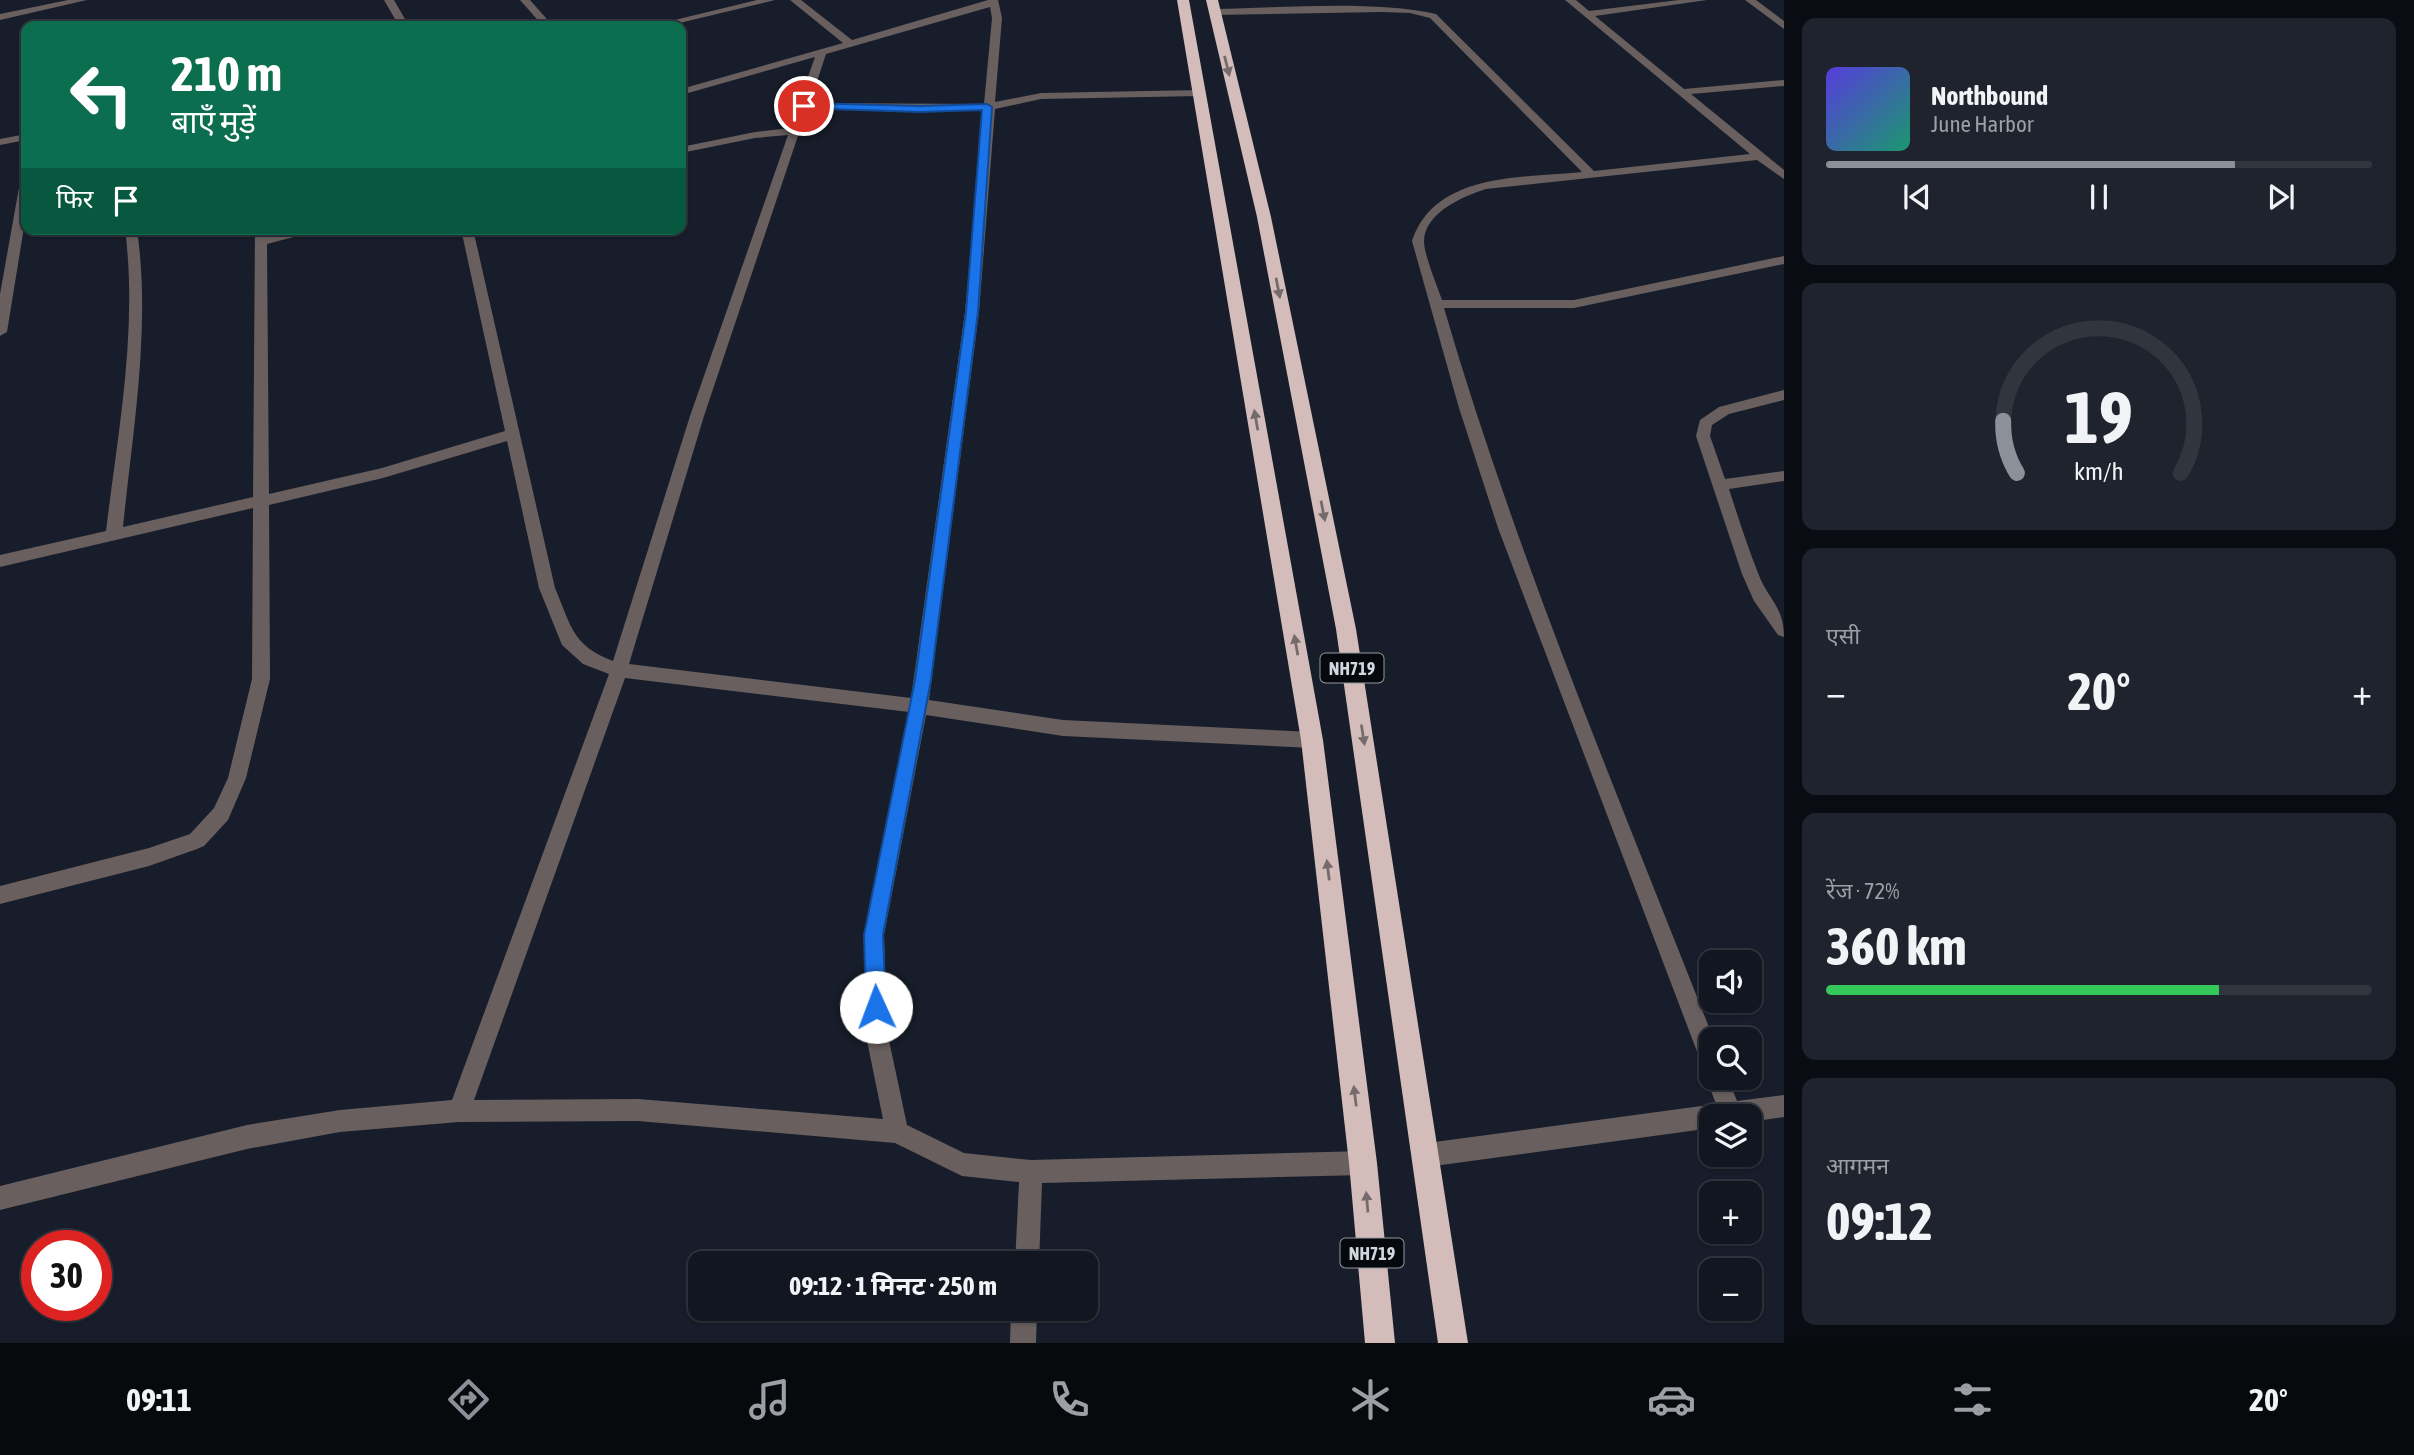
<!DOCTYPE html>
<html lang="hi">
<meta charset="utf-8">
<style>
:root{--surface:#111620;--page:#1e232d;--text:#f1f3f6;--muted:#9c9fa5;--line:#30353e;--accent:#8c9099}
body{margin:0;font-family:"Asap Condensed","Noto Sans Devanagari",sans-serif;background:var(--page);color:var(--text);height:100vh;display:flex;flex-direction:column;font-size:26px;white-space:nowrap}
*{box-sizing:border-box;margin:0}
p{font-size:23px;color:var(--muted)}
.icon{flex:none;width:38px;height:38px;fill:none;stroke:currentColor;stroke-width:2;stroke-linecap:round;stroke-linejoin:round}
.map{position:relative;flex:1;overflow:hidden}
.side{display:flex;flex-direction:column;gap:18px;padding:18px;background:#090c12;width:630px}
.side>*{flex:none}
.hud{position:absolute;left:21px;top:21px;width:665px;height:214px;border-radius:14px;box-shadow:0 2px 5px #0004,0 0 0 2px var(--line);background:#0b6e4f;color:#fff;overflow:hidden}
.tools{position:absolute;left:1699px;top:950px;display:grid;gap:14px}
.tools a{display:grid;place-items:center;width:63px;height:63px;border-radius:14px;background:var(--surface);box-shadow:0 2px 5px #0004,0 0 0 2px var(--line);font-size:35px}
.speed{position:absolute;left:21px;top:1230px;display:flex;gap:14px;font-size:35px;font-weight:700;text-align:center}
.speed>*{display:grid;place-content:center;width:91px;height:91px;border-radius:50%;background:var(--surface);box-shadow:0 2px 5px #0004,0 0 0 2px var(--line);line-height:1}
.speed .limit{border:10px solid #d22;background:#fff;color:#111}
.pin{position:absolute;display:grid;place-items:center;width:60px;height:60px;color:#fff;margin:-30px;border:4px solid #fff;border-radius:50%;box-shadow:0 2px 7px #0007}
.me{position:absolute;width:77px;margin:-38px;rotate:358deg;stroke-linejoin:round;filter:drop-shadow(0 0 5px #0008)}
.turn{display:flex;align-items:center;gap:24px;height:147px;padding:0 35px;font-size:32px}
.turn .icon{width:91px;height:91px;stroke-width:2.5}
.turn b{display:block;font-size:49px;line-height:60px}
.then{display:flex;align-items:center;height:66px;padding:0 35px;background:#0003;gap:14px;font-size:26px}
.big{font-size:52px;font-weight:700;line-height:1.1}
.side .tile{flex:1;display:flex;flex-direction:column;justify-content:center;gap:10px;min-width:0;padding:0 24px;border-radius:14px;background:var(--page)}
.side .dial{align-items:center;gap:0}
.dial svg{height:182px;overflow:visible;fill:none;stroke:var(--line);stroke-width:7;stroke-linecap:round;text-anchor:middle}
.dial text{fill:var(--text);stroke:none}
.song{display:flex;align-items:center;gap:21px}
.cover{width:84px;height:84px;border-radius:10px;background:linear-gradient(135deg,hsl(250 70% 55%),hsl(160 70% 35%))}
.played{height:7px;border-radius:4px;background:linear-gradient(90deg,var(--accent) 75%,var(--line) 75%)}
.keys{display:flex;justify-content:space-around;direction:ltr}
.heat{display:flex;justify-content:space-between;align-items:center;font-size:38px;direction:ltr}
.charge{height:10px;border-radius:5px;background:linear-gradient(90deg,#34c759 72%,var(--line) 0)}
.trip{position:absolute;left:688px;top:1251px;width:410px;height:70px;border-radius:14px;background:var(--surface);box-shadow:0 2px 5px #0004,0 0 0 2px var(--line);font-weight:700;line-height:70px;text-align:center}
.menu{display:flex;height:112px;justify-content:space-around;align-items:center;background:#07090d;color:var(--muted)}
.menu .icon{width:49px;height:49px}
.menu .active{color:var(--accent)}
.menu b{font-size:32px;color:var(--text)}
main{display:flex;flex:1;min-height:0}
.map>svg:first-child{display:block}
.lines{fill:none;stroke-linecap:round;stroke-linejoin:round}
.minor{fill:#685f5e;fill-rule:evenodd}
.highway{fill:#d3bcb9;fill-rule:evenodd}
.oneway{fill:#766b6c}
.route{fill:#1a73e8;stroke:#114b97;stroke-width:2}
.labels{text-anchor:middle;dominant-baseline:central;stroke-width:7;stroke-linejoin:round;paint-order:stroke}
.shield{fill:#05080d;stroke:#9498a0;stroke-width:2}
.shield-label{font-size:18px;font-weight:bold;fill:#d1d6df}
</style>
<main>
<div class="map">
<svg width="1784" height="1343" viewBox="0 0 1784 1343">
<rect width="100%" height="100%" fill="#171d2a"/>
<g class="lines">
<g class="minor">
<polygon points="68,0 87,0 0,20 0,14"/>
<polygon points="384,0 394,0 409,26 399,26"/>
<polygon points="520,0 530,0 553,26 543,26"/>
<polygon points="757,0 775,0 667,26 650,26"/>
<path d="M790 0H801L852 40 988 0H998L1002 18 995 102 1041 93 1200 90 1205 93 1200 96 1041 99 995 109 979 312 929 700 1063 720 1312 732 1318 735 1321 740 1318 745 1312 748 1063 736 926 715 884 935 887 1031 907 1125 964 1153 1031 1160 1363 1151 1371 1155 1375 1163 1371 1171 1363 1175 1042 1183 1039 1264H1015L1019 1182 962 1176 895 1143 638 1121 459 1122 340 1132 247 1149 0 1210V1186L247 1125 340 1110 452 1100 609 674 583 664 562 645 539 588 507 441 383 478 269 505 270 679 246 778 228 820 204 846 197 849 149 866 0 904V886L149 848 190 834 214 808 228 778 252 679 253 508 0 567V555L106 531C118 431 138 330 125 229H137C151 328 133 428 123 527L253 497 255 229H267V237L301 229H324L267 244 269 494 382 468 505 431 461 229H473L555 588C571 625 572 646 613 661L690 416 788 135 755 138 681 153V147L755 132 790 128 815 57 681 95V89L843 43ZM990 7 992 18 984 104 810 103 826 54ZM807 109 984 110 965 312 911 698 629 664 704 416ZM625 678 909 712 864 935 865 1031 883 1119 638 1099 474 1100Z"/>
<path d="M1565 0H1576L1589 11 1679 0H1707L1595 16 1684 89 1784 80V86L1691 94 1784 170V179L1757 160 1486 189C1464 196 1425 212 1424 241 1424 255 1437 285 1442 300H1574L1784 256V264L1574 308H1444C1517 558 1619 797 1714 1040H1712V1078H1728L1737 1101 1784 1095V1117L1750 1122V1116H1712V1128L1427 1167 1419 1163 1415 1155 1419 1147 1427 1143 1716 1104 1706 1078 1708 1072 1704 1070 1701 1062 1498 528 1459 408 1412 241C1435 172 1523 178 1582 172L1430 18 1410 13 1381 12 1214 15 1209 12 1214 9C1281 8 1373 0 1436 14L1594 171 1750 154Z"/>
<polygon points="1745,0 1756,0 1784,21 1784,29"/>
<polygon points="26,134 26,140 0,145 0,139"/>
<polygon points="26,178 26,215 7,332 0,336 0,294 20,182"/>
<path d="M1784 390V400L1729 414 1712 425 1710 436 1725 479 1784 471V481L1729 489C1738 517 1747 545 1758 573 1768 600 1784 606 1784 637L1778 635 1754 601 1742 574 1696 436 1700 420 1719 407Z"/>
<polygon points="1011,1309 1037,1309 1036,1343 1010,1343"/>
</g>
<g class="highway">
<polygon points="1177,0 1189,0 1323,740 1377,1163 1395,1343 1365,1343 1349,1163 1301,740"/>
<polygon points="1206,0 1218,0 1271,217 1356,629 1468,1343 1438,1343 1336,629 1257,217"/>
</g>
</g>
<defs><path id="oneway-solid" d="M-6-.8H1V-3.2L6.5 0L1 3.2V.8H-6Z" transform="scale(1.75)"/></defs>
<g class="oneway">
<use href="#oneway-solid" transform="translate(1227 66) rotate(76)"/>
<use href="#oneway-solid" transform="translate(1278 288) rotate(79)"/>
<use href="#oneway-solid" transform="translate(1256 420) rotate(-100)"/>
<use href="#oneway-solid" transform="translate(1323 511) rotate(79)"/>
<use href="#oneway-solid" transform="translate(1296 645) rotate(-100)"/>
<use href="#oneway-solid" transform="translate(1363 735) rotate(81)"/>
<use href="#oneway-solid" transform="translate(1328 870) rotate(-97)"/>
<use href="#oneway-solid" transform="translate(1355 1096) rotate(-97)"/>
<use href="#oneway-solid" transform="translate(1367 1202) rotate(-95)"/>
</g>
<polygon class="route" points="804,103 920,106 987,104 992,107 978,312 931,680 883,935 886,1007 883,1014 876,1017 869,1014 866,1007 864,935 915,680 966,312 982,110 920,112 800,108"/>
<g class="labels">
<g class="shield">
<rect x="1320.5" y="653.5" width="63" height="29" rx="5"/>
<rect x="1340.5" y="1238.5" width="63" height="29" rx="5"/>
</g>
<g class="shield-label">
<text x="1352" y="668">NH719</text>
<text x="1372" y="1253">NH719</text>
</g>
</g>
</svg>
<div class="tools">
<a><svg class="icon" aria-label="sound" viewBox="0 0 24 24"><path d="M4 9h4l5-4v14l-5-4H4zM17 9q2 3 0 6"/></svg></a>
<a><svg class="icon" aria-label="search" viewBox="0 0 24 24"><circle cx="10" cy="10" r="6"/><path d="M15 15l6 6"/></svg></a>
<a><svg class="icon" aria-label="layers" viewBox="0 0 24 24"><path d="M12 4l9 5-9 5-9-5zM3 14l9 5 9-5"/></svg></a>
<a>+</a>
<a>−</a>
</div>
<div class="speed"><div class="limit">30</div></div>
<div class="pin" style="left:804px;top:106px;background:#d93025"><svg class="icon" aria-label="arrive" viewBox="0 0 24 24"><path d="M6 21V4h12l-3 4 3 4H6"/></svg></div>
<svg class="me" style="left:876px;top:1007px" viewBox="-20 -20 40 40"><circle r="19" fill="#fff"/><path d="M0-13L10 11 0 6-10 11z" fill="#1a73e8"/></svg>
<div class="trip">09:12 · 1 मिनट · 250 m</div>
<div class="hud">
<div class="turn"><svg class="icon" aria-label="left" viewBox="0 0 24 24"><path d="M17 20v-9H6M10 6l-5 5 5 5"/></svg><div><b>210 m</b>बाएँ मुड़ें</div></div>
<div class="then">फिर<svg class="icon" aria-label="arrive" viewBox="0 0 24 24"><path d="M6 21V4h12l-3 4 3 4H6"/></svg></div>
</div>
</div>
<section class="side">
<div class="tile">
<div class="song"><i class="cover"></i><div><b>Northbound</b><p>June Harbor</p></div></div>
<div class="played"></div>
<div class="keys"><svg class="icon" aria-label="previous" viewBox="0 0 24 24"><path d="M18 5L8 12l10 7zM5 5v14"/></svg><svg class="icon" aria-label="pause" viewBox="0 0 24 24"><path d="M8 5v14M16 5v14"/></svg><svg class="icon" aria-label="next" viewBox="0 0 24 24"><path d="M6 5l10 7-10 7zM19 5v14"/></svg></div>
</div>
<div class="tile dial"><svg viewBox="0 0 100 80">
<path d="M14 69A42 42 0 1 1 86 69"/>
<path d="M14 69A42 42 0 0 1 8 46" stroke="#8c9099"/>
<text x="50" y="56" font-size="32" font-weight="700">19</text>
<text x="50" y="72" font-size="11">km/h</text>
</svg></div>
<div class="tile"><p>एसी</p>
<div class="heat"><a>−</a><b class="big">20°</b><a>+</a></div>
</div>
<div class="tile"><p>रेंज · 72%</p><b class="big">360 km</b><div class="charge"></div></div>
<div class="tile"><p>आगमन</p><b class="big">09:12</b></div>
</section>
</main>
<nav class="menu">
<b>09:11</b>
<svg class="icon active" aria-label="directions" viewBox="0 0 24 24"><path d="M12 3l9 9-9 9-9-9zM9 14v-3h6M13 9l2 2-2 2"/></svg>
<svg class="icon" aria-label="music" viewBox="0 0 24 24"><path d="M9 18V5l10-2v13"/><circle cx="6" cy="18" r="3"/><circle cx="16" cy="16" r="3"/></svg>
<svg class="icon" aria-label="phone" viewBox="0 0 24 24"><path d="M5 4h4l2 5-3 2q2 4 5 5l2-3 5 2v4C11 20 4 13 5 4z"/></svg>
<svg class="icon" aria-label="climate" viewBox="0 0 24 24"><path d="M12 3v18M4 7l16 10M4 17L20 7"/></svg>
<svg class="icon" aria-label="car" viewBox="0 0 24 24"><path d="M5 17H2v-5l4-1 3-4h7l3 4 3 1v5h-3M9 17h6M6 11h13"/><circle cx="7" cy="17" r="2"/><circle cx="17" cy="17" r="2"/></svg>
<svg class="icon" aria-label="filters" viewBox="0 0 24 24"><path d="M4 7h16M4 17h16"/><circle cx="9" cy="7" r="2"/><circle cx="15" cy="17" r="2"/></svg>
<b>20°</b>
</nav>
